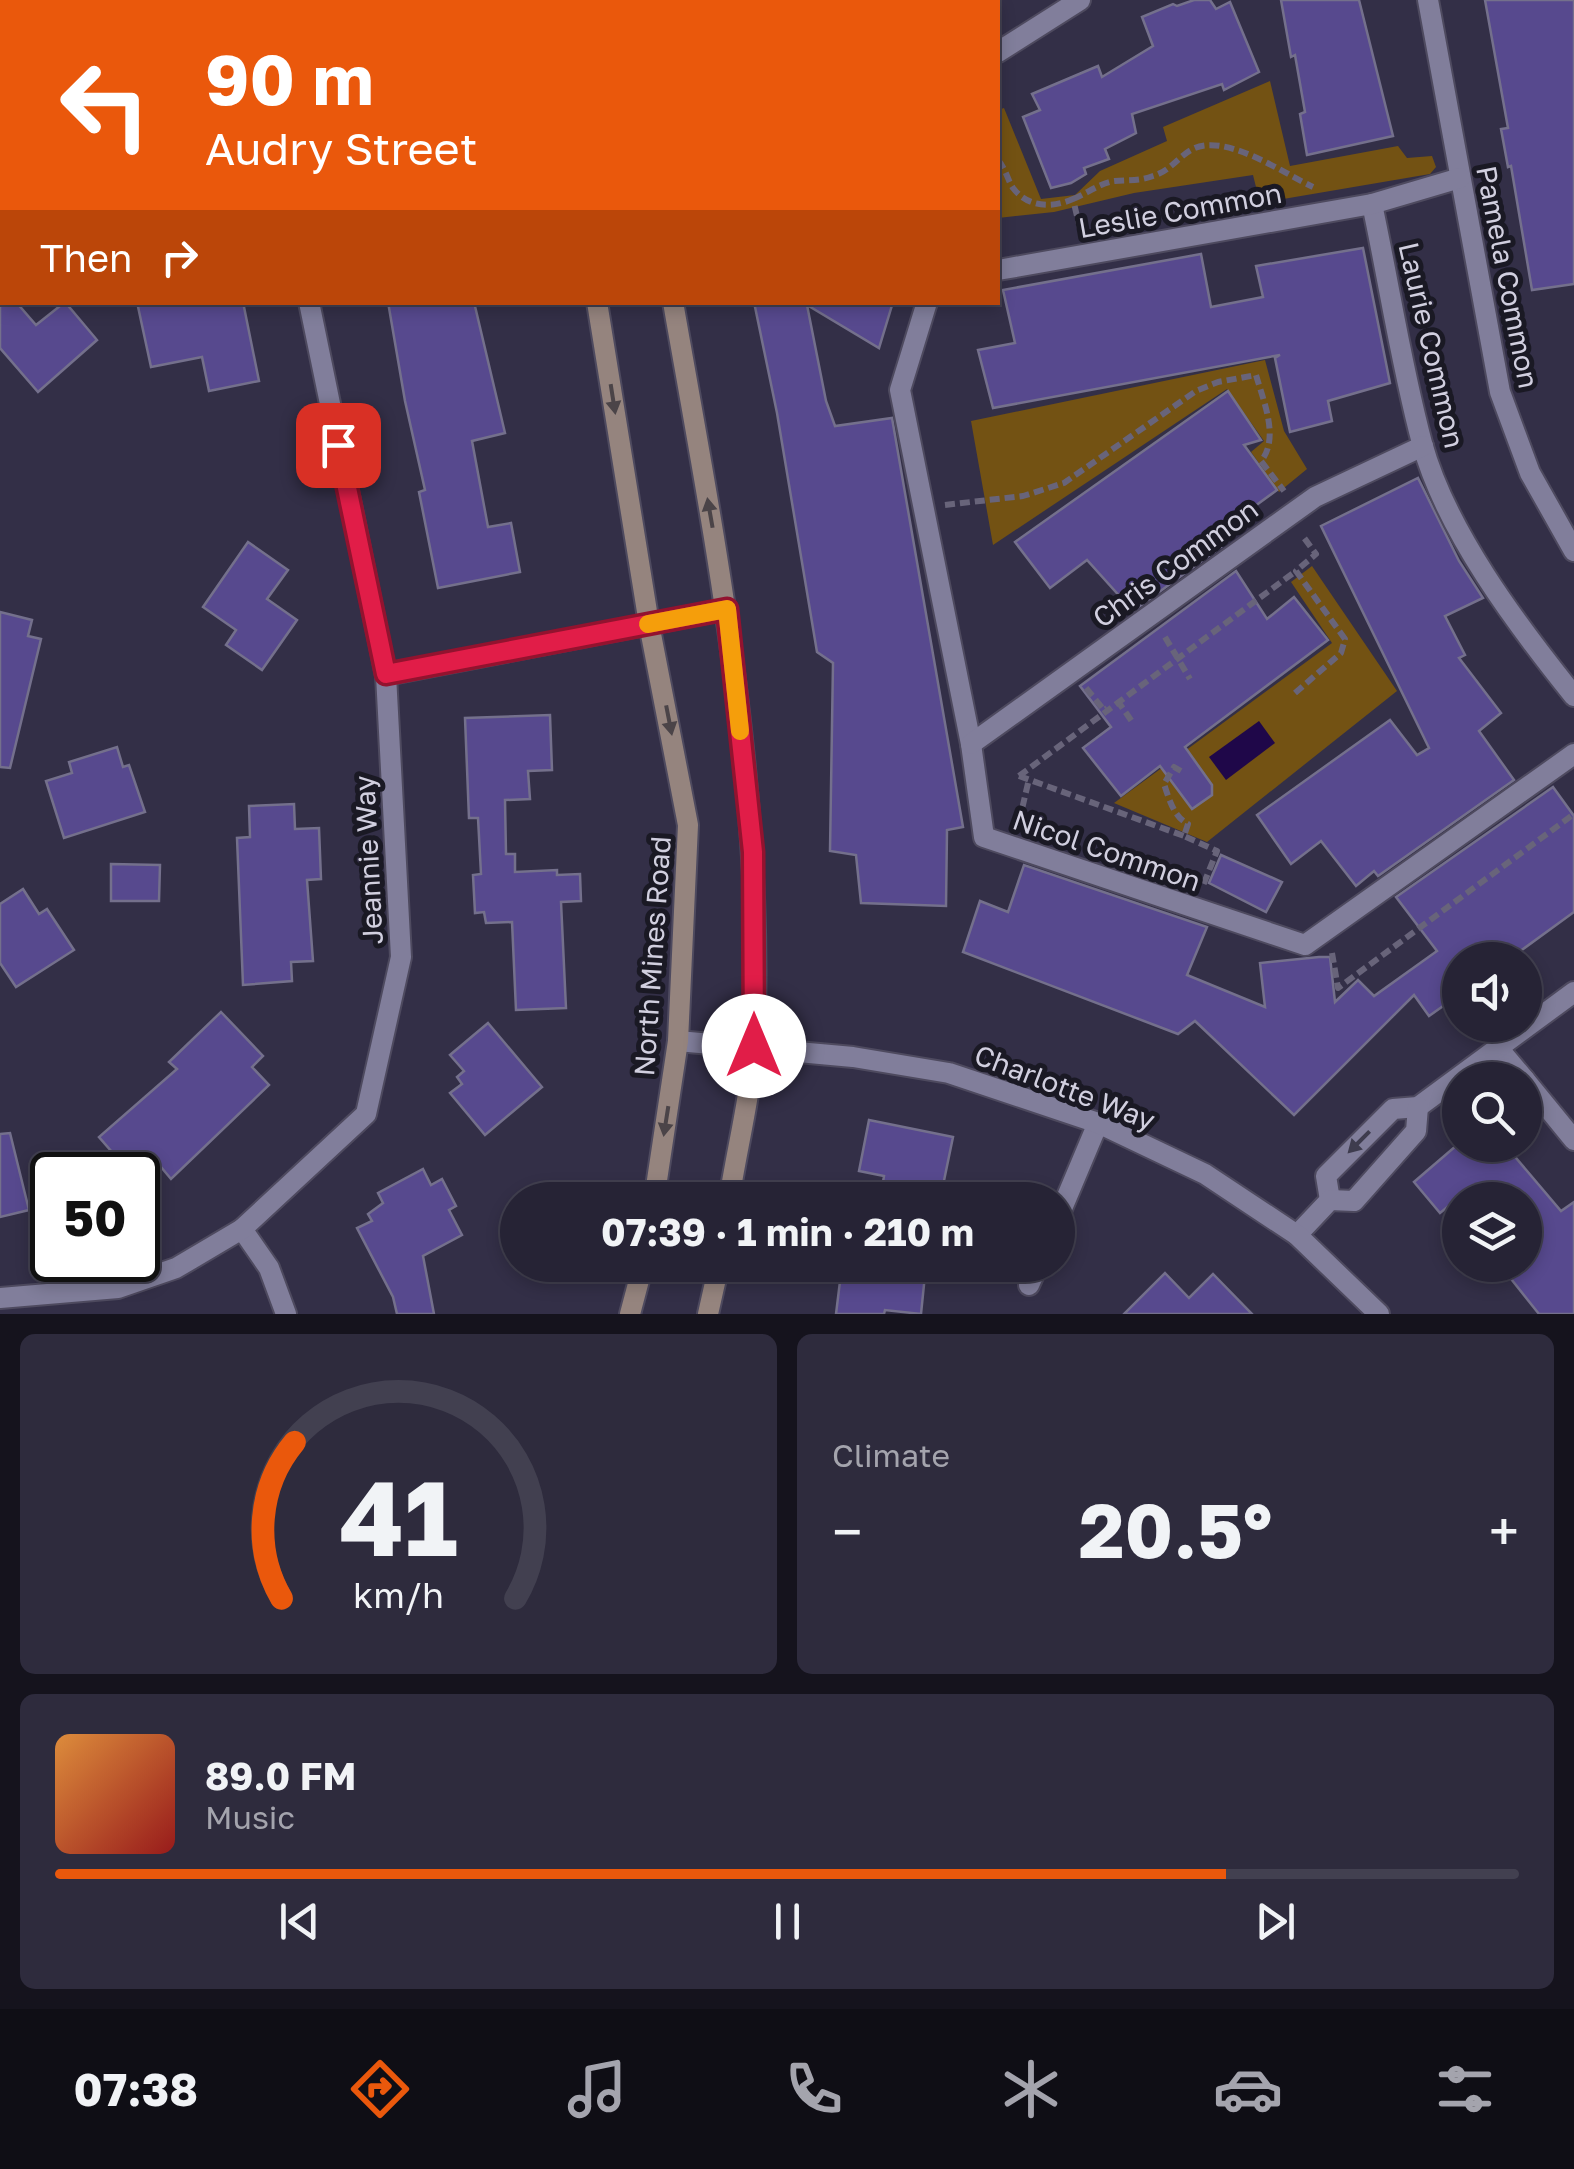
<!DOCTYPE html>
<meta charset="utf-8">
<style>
:root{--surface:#262335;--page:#2e2b3d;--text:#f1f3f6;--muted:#a4a4ad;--line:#424050;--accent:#ea580c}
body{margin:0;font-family:"Golos Text",sans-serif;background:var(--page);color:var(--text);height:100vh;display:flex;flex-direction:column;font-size:38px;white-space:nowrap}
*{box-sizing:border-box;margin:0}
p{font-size:32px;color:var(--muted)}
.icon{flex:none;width:55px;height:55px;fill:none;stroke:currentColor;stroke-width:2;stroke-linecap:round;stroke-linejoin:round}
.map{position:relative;height:1314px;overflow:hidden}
.details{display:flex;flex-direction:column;gap:20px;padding:20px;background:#15131d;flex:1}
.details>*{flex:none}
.top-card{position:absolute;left:0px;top:0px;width:1000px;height:305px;box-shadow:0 5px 15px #0003,0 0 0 2px var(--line);background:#ea580c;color:#fff;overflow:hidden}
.fabs{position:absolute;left:1442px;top:942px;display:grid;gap:20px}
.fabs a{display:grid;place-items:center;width:100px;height:100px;border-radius:50%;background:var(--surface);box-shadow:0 5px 15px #0003,0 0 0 2px var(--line);font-size:50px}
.speed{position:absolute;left:30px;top:1152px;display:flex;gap:20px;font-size:50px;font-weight:700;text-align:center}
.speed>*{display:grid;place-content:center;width:130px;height:130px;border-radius:50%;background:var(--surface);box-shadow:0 5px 15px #0003,0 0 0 2px var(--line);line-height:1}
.speed .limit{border:5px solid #111;border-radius:15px;background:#fff;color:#111}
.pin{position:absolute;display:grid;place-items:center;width:85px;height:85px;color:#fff;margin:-42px;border-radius:20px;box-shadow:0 5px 15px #0006}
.me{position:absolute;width:110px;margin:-55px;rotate:0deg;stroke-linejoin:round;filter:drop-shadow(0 0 8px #0008)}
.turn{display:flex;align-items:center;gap:35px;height:210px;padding:0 40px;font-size:45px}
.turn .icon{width:130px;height:130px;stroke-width:2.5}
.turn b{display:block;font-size:70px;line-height:85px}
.then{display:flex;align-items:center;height:95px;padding:0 40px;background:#0003;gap:20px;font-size:38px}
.big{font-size:75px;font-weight:700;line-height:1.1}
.details .widget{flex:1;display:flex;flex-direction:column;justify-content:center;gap:15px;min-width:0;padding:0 35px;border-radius:15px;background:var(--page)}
.details .dial{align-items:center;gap:0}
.dial svg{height:260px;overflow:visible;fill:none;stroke:var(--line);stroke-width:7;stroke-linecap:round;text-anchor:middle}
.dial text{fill:var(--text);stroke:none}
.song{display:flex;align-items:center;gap:30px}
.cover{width:120px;height:120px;border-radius:15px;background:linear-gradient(135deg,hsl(30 70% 55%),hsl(0 70% 35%))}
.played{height:10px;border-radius:5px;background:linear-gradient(90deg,var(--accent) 80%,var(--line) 80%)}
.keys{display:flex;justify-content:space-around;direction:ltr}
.heat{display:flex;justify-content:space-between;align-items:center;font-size:55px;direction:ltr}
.details .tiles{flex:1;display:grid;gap:20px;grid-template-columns:1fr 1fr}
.widget:last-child{grid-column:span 2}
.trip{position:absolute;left:500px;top:1182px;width:575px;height:100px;border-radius:50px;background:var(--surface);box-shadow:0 5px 15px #0003,0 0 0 2px var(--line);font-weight:700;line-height:100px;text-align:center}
.dock{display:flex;height:160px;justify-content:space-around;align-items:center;background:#0f0e15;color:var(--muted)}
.dock .icon{width:70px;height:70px}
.dock .active{color:var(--accent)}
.dock b{font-size:45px;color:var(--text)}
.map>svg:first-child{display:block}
.green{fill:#735213}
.water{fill:#1f0749}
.building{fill:#57498e;stroke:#74708c;stroke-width:2.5}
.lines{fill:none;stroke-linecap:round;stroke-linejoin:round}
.minor-casing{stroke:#4e4a5f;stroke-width:24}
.tertiary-casing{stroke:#4e4a5f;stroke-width:24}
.secondary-casing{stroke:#4e4a5f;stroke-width:24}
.path{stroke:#68647a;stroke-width:6;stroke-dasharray:10 5;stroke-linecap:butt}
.minor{stroke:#817e9b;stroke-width:20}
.tertiary{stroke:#817e9b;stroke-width:20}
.secondary{stroke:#95847e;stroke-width:20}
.oneway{fill:#4b4448}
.oneway2{fill:#3e3c4e}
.route-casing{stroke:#92132f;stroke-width:25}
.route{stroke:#e11d48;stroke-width:18}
.slow{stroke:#f59e0b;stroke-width:18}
.labels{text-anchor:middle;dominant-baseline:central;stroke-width:10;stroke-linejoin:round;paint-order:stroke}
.street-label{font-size:28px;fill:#d1cfdf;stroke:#1a1924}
</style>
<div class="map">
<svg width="1574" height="1314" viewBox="0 0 1574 1314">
<rect width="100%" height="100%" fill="#332f47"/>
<g class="green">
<polygon points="1270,81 1290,166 1398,146 1407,158 1432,156 1436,167 1430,174 1260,203 1253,175 1134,193 1054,212 998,218 998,110 1004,108 1041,199 1075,195 1100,171 1167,141 1163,127"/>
<polygon points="1265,360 1284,431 1307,469 1279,492 1251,452 1264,441 1227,389 993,545 971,421"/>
<polygon points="1312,566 1397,691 1207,842 1114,803 1332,643 1291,582"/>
</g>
<polygon class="water" points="1259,721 1275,743 1226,780 1209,757"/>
<g class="building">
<polygon points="1194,0 1210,0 1216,9 1230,2 1259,72 1224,90 1222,84 1132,114 1136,133 1105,149 1109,159 1084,168 1086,174 1071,183 1051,188 1023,117 1040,110 1032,94 1098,66 1102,77 1153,46 1142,17 1173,4 1177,6"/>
<polygon points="1281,0 1359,0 1393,136 1307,155 1300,114 1305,112 1295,55 1291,57"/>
<polygon points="1485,0 1574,0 1574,284 1532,290 1511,166 1508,167 1501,129 1508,128"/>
<polygon points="1363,248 1390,383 1328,401 1332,421 1290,432 1275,358 1280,355 993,408 978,350 1015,343 1003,290 1201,254 1211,307 1263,297 1256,266"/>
<polygon points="0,285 2,302 16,302 36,325 65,302 97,340 38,392 0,348"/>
<polygon points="137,302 243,302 259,381 209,391 202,357 151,367"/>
<polygon points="388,302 474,302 505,433 472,441 488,527 511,523 520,572 438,588 419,492 425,490 405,401"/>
<polygon points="754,302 893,302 879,348 807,305 826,401 835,426 892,418 963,827 947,830 946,906 861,903 856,855 830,851 833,663 817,652 777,413"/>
<polygon points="1228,391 1261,440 1244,445 1277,490 1214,536 1221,547 1133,611 1087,560 1050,588 1015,542"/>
<polygon points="1418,478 1459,561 1483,598 1445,616 1465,655 1459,658 1501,713 1479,731 1514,780 1378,876 1374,871 1356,886 1321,841 1291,864 1257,815 1390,720 1417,755 1429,748 1321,526"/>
<polygon points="248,542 288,570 267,599 297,620 262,670 226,645 236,630 203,607"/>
<polygon points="1236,571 1267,619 1294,597 1328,640 1185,747 1212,785 1212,795 1192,809 1160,766 1121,796 1083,748 1111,727 1080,686"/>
<polygon points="0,612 32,620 28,636 41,639 10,768 0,767"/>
<polygon points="550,715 552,770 528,771 530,799 505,800 506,854 515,854 515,872 557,870 557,875 580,874 581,901 561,902 566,1008 516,1010 512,922 486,923 484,912 475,913 473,875 481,874 478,818 469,818 465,718"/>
<polygon points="117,747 123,767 129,765 145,812 64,838 46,781 72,773 69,762"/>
<polygon points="1553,787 1574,816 1574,912 1508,960 1460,960 1460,994 1429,1016 1414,995 1294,1115 1195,1021 1178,1034 963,952 980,901 1008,912 1024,865 1207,927 1187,975 1265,1007 1260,963 1319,957 1330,957 1335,1002 1358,980 1374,996 1437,951 1396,897"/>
<polygon points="294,804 295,829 319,828 321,879 307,880 313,961 291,962 292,981 243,985 237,838 250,837 249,806"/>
<polygon points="1221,855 1282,882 1266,912 1209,883"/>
<polygon points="111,864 160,865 159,901 111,901"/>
<polygon points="23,889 39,914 47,909 74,950 16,987 0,963 0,904"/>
<polygon points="221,1012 263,1056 252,1067 269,1085 171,1179 156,1161 138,1177 132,1175 99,1137 177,1069 169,1062"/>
<polygon points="488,1023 542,1087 485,1135 450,1093 462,1084 457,1077 464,1071 450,1055"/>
<polygon points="869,1120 953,1137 940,1200 880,1200 884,1176 859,1171"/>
<polygon points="10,1133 29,1210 0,1217 0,1134"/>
<polygon points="1457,1145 1505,1145 1561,1211 1574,1202 1574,1314 1539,1314 1500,1265 1525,1265 1525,1200 1456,1200 1440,1213 1414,1182"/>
<polygon points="423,1169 431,1185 442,1179 456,1206 449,1210 462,1235 423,1256 434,1314 397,1314 393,1297 357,1228 372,1221 368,1214 383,1203 378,1193"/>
<polygon points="842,1265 926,1265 921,1314 885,1310 884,1314 836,1314"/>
<polygon points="1165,1273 1189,1298 1213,1274 1252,1314 1124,1314"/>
</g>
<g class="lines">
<defs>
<g id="minor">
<polyline points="254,0 254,2"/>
<polyline points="1428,0 1500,392 1530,473 1574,551"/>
<polyline points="998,52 1080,0"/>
<path d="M1372 204C1389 283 1401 365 1422 443 1446 531 1517 625 1574 696"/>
<polyline points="998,270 1372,204 1460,178"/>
<polyline points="927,302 900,390 971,744 984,837 1305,945 1574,754"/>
<polyline points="386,675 727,609"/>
<polyline points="971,744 1315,497 1423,446"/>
<polyline points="1498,1048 1525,1080"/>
<polyline points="1525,1080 1574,1140"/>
<polyline points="1330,1200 1326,1176 1393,1109 1418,1107 1574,992"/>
<polyline points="1058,1218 1098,1123"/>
<polyline points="242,1229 269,1268 286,1314"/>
<polyline points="1297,1235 1330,1200 1354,1201 1416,1131 1418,1107"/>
<polyline points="1029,1285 1038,1265"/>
<polyline points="0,1298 118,1288 176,1268 242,1229 366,1114 401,957 386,675 309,302"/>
</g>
<polyline id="tertiary" points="678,1041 853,1057 949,1073 1098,1123 1205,1174 1297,1235 1379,1314"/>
<g id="secondary">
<polyline points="548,0 548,2"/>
<polyline points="620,0 620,2"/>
<polyline points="597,302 649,624 688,825 678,1041 654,1200"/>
<path d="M673 302C716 547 765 793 754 1042 751 1094 737 1148 729 1200"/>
<polyline points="630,1314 643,1265"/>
<polyline points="708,1314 719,1265"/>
</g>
</defs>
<use href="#minor" class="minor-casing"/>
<use href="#tertiary" class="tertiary-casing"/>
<use href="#secondary" class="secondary-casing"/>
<g class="path">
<polyline points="953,0 953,2"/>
<path d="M998 160C1006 169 1007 179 1013 188 1028 208 1053 208 1073 199L1081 233"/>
<path d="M1073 199C1086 194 1102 182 1115 181 1129 180 1140 181 1153 176 1170 171 1177 158 1191 150 1223 131 1283 173 1313 187"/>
<path d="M945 505 1023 496 1064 483 1196 391 1218 382 1256 375C1263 400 1280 438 1261 461L1284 491"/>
<polyline points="1165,637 1190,679"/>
<polyline points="1086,688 1104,710 1107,708"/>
<polyline points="1295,693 1341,653 1345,639 1296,571 1316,554 1302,535"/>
<polyline points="1117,700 1133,723"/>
<path d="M1181 771 1174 767 1164 784C1169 799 1174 817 1188 824L1184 836 1217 851 1202 888"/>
<polyline points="1019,776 1296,571"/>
<polyline points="1019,776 1184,836"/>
<polyline points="1019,822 1029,779"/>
<polyline points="1332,953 1338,988 1574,814"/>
</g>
<use href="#minor" class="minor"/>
<use href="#tertiary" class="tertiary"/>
<use href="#secondary" class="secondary"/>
</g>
<defs><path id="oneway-solid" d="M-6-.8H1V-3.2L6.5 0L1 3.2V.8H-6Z" transform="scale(2.5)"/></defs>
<g class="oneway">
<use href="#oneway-solid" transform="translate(613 399) rotate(81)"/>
<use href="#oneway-solid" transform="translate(710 513) rotate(-100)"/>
<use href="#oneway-solid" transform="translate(669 720) rotate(79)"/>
<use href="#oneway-solid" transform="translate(666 1121) rotate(99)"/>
</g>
<use class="oneway2" href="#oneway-solid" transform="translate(1359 1142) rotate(135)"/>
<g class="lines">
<defs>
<polyline id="route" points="338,445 386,674 727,609 753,852 754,1046"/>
</defs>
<use href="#route" class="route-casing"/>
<use href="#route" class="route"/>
<polyline class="slow" points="648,624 727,609 740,731"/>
</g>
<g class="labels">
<g class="street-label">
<text transform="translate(1180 210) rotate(-10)">Leslie Common</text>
<text transform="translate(1508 277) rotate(79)">Pamela Common</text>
<text transform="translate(1432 345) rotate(77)">Laurie Common</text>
<text transform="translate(1175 563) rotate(-36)">Chris Common</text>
<text transform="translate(1107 850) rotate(19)">Nicol Common</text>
<text transform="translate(368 860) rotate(-93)">Jeannie Way</text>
<text transform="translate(652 956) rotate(-86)">North Mines Road</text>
<text transform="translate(1065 1087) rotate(21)">Charlotte Way</text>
</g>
</g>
</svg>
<div class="fabs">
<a><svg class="icon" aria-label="sound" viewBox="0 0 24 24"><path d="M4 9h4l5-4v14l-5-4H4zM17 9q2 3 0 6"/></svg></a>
<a><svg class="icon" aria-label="search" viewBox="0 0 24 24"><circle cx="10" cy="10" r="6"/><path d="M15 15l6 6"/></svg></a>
<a><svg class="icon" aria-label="layers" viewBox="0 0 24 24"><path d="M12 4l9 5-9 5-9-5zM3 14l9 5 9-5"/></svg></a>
</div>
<div class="speed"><div class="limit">50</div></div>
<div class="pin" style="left:338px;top:445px;background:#d93025"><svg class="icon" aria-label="arrive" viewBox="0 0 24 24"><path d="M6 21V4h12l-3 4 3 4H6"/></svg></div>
<svg class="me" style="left:754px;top:1046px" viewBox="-20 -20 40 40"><circle r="19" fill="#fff"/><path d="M0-13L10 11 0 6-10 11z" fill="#e11d48"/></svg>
<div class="trip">07:39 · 1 min · 210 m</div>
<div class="top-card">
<div class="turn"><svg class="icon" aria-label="left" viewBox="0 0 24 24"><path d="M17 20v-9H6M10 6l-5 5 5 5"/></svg><div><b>90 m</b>Audry Street</div></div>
<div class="then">Then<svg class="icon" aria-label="right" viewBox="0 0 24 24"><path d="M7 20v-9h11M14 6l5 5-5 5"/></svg></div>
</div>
</div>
<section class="details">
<div class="tiles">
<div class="widget dial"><svg viewBox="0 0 100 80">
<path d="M14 69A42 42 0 1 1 86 69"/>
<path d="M14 69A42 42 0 0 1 18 21" stroke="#ea580c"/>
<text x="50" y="56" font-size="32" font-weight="700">41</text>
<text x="50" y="72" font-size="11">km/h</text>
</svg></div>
<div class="widget"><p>Climate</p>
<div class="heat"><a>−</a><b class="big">20.5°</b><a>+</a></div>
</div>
<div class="widget">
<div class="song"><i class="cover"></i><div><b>89.0 FM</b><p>Music</p></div></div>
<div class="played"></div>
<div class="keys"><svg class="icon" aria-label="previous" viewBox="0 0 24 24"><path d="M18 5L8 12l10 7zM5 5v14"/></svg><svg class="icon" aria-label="pause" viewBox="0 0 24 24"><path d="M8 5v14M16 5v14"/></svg><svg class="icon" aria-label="next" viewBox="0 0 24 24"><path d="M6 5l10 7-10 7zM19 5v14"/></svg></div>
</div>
</div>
</section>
<nav class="dock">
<b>07:38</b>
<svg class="icon active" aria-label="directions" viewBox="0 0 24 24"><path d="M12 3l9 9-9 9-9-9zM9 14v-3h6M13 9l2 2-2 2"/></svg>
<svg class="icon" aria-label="music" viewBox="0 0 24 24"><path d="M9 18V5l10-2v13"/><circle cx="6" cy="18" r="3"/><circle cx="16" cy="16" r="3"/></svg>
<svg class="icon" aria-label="phone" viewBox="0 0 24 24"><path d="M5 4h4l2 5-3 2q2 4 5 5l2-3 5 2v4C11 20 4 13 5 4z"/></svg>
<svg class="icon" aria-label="climate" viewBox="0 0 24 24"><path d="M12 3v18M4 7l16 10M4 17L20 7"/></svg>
<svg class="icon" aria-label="car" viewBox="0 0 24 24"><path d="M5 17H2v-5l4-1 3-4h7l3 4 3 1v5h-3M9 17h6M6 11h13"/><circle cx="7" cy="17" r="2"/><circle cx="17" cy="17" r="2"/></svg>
<svg class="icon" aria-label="filters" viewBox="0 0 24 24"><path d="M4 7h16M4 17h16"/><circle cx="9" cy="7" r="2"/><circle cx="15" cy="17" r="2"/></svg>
</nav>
